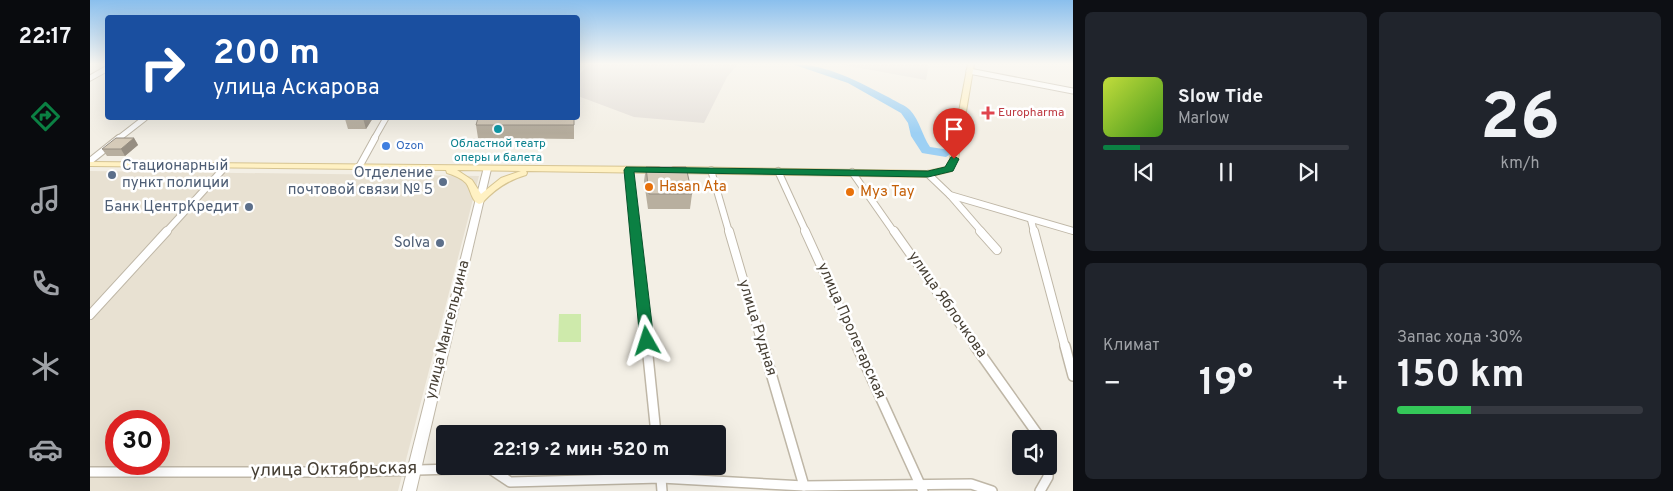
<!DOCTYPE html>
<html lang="ru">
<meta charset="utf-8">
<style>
:root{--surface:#171b24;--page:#20242c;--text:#f1f3f6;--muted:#9ea1a6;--line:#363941;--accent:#0b8043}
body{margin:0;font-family:Overpass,sans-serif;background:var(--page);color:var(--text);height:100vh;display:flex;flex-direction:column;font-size:19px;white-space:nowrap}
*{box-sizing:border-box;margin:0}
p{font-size:16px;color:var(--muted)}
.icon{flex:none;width:28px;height:28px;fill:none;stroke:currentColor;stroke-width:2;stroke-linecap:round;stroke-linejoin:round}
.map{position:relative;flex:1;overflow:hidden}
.sheet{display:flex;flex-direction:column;gap:12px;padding:12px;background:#0d0f14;width:600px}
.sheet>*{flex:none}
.top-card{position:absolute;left:15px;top:15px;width:475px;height:105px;border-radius:5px;box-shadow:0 5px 20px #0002;background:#1a4fa0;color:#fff;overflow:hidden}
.buttons{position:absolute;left:922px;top:430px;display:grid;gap:10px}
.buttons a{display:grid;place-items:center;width:45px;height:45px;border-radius:5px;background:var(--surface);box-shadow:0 5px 20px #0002;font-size:25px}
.speed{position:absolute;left:15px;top:410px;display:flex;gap:10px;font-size:25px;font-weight:700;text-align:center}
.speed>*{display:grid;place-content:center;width:65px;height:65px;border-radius:50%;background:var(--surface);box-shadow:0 5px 20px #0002;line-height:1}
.speed .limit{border:8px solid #d22;background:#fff;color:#111}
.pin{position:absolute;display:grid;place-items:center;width:42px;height:42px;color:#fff;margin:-51px -21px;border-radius:50% 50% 50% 0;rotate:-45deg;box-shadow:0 0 5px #0007}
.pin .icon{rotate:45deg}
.me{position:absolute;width:55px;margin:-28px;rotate:354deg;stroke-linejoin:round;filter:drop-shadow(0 0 4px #0008)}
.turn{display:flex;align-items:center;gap:18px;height:105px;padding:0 25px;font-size:22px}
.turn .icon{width:65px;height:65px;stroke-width:2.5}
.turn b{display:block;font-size:35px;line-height:42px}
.big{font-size:38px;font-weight:700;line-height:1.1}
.sheet .card{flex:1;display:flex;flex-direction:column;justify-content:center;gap:8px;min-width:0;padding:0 18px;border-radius:8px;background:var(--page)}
.sheet .dial{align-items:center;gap:0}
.dial b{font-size:65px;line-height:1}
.song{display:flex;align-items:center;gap:15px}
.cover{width:60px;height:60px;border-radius:8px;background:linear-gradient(135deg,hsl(70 70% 55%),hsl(100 70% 35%))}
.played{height:5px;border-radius:2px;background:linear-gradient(90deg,var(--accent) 15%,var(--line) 15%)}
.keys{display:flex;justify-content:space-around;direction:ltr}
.heat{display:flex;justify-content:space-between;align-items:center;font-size:28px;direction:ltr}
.charge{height:8px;border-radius:4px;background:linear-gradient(90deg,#34c759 30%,var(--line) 0)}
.sheet .tiles{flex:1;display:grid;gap:12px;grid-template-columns:repeat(2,1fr)}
.trip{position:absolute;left:346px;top:425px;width:290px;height:50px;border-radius:5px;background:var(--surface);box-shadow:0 5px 20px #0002;font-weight:700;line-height:50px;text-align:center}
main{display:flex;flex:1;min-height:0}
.tabs{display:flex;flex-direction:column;width:90px;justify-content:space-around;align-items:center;background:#090b0e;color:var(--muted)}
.tabs .icon{width:35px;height:35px}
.tabs .selected{color:var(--accent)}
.tabs b{font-size:22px;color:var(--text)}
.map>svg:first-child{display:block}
.residential{fill:#e8e1d2;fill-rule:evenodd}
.industrial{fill:#e5e0da}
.green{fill:#ceeaab}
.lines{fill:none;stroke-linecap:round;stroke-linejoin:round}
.river{fill:#9dd0f4;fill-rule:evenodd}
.minor-far3-casing{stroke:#bfb7a7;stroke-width:7}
.minor-far2-casing{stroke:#bfb7a7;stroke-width:8}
.minor-far1-casing{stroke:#bfb7a7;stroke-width:10}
.minor-casing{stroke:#bfb7a7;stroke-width:12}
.tertiary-casing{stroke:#bfb7a7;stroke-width:2}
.secondary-casing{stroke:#d6c492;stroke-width:2}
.minor-far3{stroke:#fff;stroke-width:5}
.minor-far2{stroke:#fff;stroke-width:6}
.minor-far1{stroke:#fff;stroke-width:8}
.minor{stroke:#fff;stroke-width:9}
.tertiary{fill:#fff;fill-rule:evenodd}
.secondary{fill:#fff1c3;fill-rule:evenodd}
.wall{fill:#b8af9f}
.shaded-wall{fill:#968e82}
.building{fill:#d6cbb9;stroke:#968e82}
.route{fill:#0b8043;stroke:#07532c}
.health-dot{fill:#e0444e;stroke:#fff;stroke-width:2}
.culture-dot{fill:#0f9aa8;stroke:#fff;stroke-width:2}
.shop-dot{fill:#3f7fe0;stroke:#fff;stroke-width:2}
.service-dot{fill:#5c6f8a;stroke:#fff;stroke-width:2}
.food-dot{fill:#e8710a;stroke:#fff;stroke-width:2}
.labels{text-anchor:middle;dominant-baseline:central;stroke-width:5;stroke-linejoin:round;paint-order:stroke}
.far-health-label{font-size:12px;fill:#be3a42;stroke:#fff;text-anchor:start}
.far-culture-label{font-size:12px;fill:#0d838f;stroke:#fff}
.far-shop-label{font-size:12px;fill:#366cbe;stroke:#fff;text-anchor:start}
.service-label{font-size:15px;fill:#4e5e75;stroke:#fff;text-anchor:end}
.food-label{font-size:15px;fill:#c56008;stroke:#fff;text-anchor:start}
.street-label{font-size:15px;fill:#463f34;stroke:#fff}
.near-street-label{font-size:18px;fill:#463f34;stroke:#fff}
</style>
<main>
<nav class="tabs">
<b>22:17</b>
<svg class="icon selected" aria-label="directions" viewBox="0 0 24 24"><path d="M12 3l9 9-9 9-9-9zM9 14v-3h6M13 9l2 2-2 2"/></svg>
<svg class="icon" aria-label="music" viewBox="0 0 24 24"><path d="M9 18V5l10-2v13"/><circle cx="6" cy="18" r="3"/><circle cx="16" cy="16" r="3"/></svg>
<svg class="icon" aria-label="phone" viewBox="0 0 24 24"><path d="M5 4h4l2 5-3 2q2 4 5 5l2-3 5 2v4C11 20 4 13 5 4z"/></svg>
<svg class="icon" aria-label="climate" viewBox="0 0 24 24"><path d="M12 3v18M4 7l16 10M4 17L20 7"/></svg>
<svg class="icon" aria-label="car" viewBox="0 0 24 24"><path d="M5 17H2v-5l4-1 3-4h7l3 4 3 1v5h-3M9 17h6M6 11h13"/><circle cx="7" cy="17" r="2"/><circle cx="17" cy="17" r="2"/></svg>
</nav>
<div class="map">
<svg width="983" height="491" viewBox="0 0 983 491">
<rect width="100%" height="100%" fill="#f3efe5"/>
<path class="residential" d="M0 171 389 176 308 491H0ZM26 421H69V464H26Z"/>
<g class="industrial">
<polygon points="499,64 648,64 637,77 614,123 544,117 488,96 488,76"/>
<polygon points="748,64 839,64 836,80"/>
</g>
<polygon class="green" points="469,314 491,314 491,342 468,342"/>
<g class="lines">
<path class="river" d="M702 64C737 64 769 82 800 98 806 102 815 105 820 110 830 121 832 135 840 147L860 150 862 153 856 157 832 153 821 136 818 123 811 113 758 83Z"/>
<defs>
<g id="minor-far3">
<polyline points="879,71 983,91"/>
<polyline points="0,78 18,68"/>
<polyline points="28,139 55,118"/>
<polyline points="284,139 296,118"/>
</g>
<g id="minor-far2">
<polyline points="0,161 29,138"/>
<polyline points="269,167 285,138"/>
<polyline points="539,170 545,232"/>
<polyline points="621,170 639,232"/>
<polyline points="688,171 716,232"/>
<polyline points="762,172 804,232"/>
<polyline points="838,174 860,195 983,231"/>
<polyline points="860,195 892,232"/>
<polyline points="941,220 944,232"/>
<polyline points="76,232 136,166"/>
</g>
<g id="minor-far1">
<polyline points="545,231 557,347"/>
<polyline points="639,231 673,347"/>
<polyline points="715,231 768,347"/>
<polyline points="804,231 886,347"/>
<polyline points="890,231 907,250"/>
<polyline points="944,231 975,347"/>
<polyline points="0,315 77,231"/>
</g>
<g id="minor">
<polyline points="557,346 566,434"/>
<polyline points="673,346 714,486"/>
<polyline points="767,346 833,491"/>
<polyline points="885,346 951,439"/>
<polyline points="975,346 983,376"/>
<polyline points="570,466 572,491"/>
<polyline points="0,472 257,472 399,468 420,482 571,478 714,486 881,484 902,491"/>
<polyline points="950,491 958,477 959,457"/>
</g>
<polygon id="tertiary" points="394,167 397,167 401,169 326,491 312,491"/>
<g id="secondary">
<polygon points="878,64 884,64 868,159 862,171 838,177 583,173 579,170 583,167 838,171 856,167 860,159"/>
<path d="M0 162 569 167 573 170 569 173 436 171 437 173 436 175C418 180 405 189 392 203L389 204C381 201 381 189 376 183 371 178 364 175 357 173L356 170 0 166ZM367 170 431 171 411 178 391 194 382 180Z"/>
</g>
</defs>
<use href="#minor-far3" class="minor-far3-casing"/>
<use href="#minor-far2" class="minor-far2-casing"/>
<use href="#minor-far1" class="minor-far1-casing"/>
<use href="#minor" class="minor-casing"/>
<use href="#tertiary" class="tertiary-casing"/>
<use href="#secondary" class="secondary-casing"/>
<use href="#minor-far3" class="minor-far3"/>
<use href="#minor-far2" class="minor-far2"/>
<use href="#minor-far1" class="minor-far1"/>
<use href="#minor" class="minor"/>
<use href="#tertiary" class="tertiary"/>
<use href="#secondary" class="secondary"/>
</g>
<g class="wall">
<polygon points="484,118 484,139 388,138 386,125"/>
<polygon points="255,119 255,118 283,118 276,129 258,129"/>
<polygon points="44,138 48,145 35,156 17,156 12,149"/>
<polygon points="556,167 602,194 600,209 558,209 554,181"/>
</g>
<g class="shaded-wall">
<polygon points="273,118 283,118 276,129"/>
<polygon points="44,138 48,145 35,156 31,149"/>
</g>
<g class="building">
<polygon points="388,118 484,118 484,125 386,125"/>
<polygon points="26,138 44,138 31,149 12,149"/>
<polygon points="556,167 596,167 602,194 559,194"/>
</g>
<linearGradient id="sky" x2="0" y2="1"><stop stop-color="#8abfed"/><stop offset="0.48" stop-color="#faf8f3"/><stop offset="1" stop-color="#faf8f3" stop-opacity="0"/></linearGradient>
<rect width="983" height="133" fill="url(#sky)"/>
<polygon class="route" points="864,156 869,159 863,171 838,177 544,172 564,341 562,345 557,347 552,345 550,341 534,170 536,167 838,171 855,167 861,157"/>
<path class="health-dot" d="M895.5 105.5h5v5h5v5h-5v5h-5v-5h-5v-5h5z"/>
<circle class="culture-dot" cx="408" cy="129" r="5"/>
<circle class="shop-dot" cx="296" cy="146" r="5"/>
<g class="service-dot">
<circle cx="22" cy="175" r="5"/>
<circle cx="353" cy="182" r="5"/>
<circle cx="159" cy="207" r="5"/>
<circle cx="350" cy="243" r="5"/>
</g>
<g class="food-dot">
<circle cx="559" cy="187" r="5"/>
<circle cx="760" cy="192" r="5"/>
</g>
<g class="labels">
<g class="far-health-label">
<text x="908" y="113">Europharma</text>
</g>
<g class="far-culture-label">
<text x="408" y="144">Областной театр<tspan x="408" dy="14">оперы и балета</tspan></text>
</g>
<g class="far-shop-label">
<text x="306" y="146">Ozon</text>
</g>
<g class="service-label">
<text x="32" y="166" text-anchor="start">Стационарный<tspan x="32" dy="17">пункт полиции</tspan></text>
<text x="343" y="173">Отделение<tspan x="343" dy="17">почтовой связи № 5</tspan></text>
<text x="149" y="207">Банк ЦентрКредит</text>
<text x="340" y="243">Solva</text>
</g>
<g class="food-label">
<text x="569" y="187">Hasan Ata</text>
<text x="770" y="192">Муз Тау</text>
</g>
<g class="street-label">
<text transform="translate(857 305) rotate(55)">улица Яблочкова</text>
<text transform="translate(667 328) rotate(73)">улица Рудная</text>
<text transform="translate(358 330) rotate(-76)">улица Мангельдина</text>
<text transform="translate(761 331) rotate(66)">улица Пролетарская</text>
</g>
<g class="near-street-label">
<text transform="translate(244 470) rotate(-1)">улица Октябрьская</text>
</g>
</g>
</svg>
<div class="buttons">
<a><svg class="icon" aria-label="sound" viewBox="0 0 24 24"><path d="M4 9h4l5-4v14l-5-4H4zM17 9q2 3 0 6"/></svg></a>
</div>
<div class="speed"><div class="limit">30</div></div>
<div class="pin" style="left:864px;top:159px;background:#d93025"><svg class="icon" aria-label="arrive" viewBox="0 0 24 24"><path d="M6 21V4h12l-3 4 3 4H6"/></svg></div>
<svg class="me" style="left:557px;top:341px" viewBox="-20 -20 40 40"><path d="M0-17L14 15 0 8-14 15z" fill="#0b8043" stroke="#fff" stroke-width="4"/></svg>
<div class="trip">22:19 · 2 мин · 520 m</div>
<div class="top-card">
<div class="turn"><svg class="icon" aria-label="right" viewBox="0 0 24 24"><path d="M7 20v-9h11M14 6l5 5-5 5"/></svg><div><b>200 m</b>улица Аскарова</div></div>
</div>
</div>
<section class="sheet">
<div class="tiles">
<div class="card">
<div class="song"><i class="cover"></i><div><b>Slow Tide</b><p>Marlow</p></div></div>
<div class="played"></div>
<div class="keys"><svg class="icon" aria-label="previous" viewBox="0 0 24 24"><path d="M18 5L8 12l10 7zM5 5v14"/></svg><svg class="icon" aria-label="pause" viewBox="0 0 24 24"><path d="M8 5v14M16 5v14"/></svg><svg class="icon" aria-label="next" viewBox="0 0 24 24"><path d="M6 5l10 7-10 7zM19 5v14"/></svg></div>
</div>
<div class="card dial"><b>26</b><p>km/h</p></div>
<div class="card"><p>Климат</p>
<div class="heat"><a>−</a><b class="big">19°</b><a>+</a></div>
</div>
<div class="card"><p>Запас хода · 30%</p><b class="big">150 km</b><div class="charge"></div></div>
</div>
</section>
</main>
